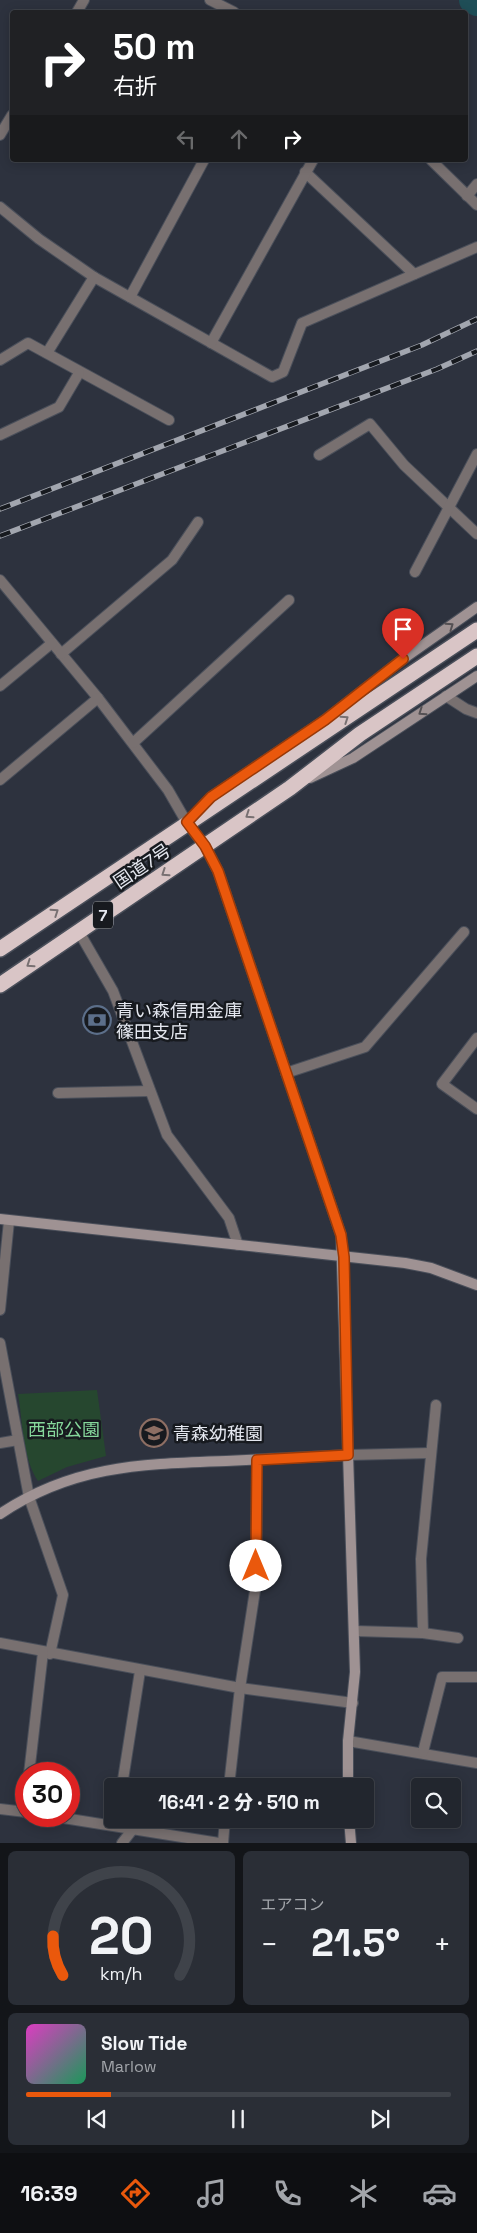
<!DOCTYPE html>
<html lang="ja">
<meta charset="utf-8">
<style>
:root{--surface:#22262e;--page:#2a2e36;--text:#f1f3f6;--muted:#a2a5aa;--line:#3f434a;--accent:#ea580c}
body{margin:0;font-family:"Space Grotesk","Noto Sans JP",sans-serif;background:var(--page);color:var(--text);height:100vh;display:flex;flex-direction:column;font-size:19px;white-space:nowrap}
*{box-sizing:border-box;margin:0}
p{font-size:16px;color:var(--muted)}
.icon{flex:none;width:28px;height:28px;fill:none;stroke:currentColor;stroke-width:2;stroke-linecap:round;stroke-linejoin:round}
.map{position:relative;height:1843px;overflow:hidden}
.side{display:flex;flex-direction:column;gap:8px;padding:8px;background:#131519;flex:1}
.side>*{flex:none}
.top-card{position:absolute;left:10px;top:10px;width:458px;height:152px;border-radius:5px;box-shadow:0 2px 12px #0003,0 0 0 1px var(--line);background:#202124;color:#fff;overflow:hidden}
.controls{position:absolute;left:411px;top:1778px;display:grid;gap:10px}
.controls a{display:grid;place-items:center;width:50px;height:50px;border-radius:5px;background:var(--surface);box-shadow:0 2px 12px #0003,0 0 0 1px var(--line);font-size:25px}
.speed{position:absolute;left:15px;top:1762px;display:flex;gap:10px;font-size:25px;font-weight:700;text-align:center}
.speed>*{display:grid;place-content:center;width:65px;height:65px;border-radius:50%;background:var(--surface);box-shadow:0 2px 12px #0003,0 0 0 1px var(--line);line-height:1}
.speed .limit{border:8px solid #d22;background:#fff;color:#111}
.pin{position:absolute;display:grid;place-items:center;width:42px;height:42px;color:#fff;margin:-51px -21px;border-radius:50% 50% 50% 0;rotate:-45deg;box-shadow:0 0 5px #0007}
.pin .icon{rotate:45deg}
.me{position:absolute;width:55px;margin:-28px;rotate:0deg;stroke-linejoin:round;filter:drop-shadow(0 0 4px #0008)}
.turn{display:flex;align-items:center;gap:18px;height:105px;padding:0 20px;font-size:22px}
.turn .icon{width:65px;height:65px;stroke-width:2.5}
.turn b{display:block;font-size:35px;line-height:42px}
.lanes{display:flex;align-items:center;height:48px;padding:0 20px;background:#0003;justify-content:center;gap:25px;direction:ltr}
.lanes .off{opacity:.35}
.big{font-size:38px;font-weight:800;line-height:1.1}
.side .widget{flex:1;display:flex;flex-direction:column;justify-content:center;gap:8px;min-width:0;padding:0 18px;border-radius:8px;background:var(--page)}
.side .dial{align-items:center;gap:0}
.dial svg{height:130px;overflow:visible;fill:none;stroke:var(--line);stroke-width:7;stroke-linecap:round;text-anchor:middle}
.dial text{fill:var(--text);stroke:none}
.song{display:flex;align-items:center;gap:15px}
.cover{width:60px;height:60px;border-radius:8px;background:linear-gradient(135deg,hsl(310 70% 55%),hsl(150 70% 35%))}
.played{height:5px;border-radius:2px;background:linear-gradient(90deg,var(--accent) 20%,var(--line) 20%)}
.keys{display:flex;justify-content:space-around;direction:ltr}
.heat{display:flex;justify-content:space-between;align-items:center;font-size:28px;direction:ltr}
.side .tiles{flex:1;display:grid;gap:8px;grid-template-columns:1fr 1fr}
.widget:last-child{grid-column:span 2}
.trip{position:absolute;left:104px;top:1778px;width:270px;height:50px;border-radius:5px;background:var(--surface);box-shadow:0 2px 12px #0003,0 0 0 1px var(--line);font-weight:800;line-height:50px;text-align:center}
.menu{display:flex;height:80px;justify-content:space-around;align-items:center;background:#0e0f12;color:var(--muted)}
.menu .icon{width:35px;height:35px}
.menu .selected{color:var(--accent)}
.menu b{font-size:22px;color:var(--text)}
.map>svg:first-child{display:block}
.green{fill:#26472f}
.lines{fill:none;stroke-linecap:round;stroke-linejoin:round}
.river{stroke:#1f4e57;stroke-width:28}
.street-casing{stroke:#4a4f5a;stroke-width:12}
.secondary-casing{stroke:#4a4f5a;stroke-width:12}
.highway-casing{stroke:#4a4f5a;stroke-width:18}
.street{stroke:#787070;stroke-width:10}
.secondary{stroke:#9f9293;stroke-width:10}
.highway{stroke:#d9c5c6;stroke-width:15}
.rail-casing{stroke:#a2a6af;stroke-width:5.5}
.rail{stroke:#171a1f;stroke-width:4;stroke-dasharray:11;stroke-linecap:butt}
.oneway{stroke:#545053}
.oneway2{stroke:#787072}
.route-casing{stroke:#983908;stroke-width:12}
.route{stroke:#ea580c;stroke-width:9}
.labels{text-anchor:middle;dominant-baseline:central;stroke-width:5;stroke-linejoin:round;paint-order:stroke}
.shield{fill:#171a1f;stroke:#a7aab1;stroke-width:1}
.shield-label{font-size:16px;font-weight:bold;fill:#e5e8f0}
.street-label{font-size:18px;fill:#e5e8f0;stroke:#171a1f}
.poi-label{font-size:18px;fill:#e5e8f0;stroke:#171a1f;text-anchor:start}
.park-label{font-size:18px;fill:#85d79b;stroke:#171a1f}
</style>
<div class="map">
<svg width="477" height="1843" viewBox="0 0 477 1843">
<rect width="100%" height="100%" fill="#2d323e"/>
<path class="green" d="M97 1390 106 1456 67 1467 38 1481C22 1457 23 1422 18 1394Z"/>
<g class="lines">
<polyline class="river" points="473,0 477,2"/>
<defs>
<g id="street">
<polyline points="210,0 234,12"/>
<polyline points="77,12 84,0"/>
<polyline points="0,135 12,115"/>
<polyline points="431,160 477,205"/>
<polyline points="305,172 414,274"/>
<polyline points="467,196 477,184"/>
<polyline points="0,207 39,239 94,277 272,377 283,372 302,323 477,247"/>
<polyline points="130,297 204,160"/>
<polyline points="211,343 313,160"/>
<polyline points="47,353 94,277"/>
<polyline points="0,360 28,343 169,420"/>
<polyline points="0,435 59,407 79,373"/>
<polyline points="319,455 370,424 404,465 477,534"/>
<polyline points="415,572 477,454"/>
<polyline points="0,580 98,698 168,790 187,823 205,846"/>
<polyline points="61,654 172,560 198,522"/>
<polyline points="0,686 52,643"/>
<polyline points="446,696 466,709 477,713"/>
<polyline points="133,743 289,600"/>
<polyline points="0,780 98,698"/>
<polyline points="79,932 113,991 167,1135 229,1218 238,1245"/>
<polyline points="477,1038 442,1084 477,1109"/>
<polyline points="286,1073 365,1047 464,932"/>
<polyline points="58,1093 150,1091"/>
<polyline points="0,1310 9,1221"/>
<polyline points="0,1343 29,1497 63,1595 50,1654"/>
<polyline points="0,1443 18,1440"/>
<polyline points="348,1455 431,1453"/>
<polyline points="355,1631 423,1633 458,1638"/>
<polyline points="423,1633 421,1559 436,1405"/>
<polyline points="0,1643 240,1688 353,1703"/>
<polyline points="348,1741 477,1763"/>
<polyline points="423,1752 442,1677 477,1677"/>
<polyline points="29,1774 43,1652"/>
<polyline points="122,1786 140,1671"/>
<polyline points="229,1786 240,1688 256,1584 257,1460"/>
<polyline points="0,1809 26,1812"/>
<polyline points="25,1812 26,1798"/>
<polyline points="51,1816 219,1843"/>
<polyline points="122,1843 133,1829"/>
<polyline points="223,1843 225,1819"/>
</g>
<g id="secondary">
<polyline points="310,778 353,758 477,676"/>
<polyline points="198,811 211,797 325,720 403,659 477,607"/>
<polyline points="205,846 218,871 341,1235 355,1672 348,1741 348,1786"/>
<polyline points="0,1219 405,1263 431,1268 477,1285"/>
<path d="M0 1514C73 1465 142 1464 226 1461 267 1459 307 1457 348 1455"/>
<polyline points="349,1819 351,1843"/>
</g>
<g id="highway">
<polyline points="0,949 477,630"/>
<polyline points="0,985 290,788 360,734 477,656"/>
</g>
</defs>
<use href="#street" class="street-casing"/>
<use href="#secondary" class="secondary-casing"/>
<use href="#highway" class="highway-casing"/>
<use href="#street" class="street"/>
<use href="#secondary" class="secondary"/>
<use href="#highway" class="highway"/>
<defs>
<g id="rail">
<polyline points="0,509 422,345 477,319"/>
<polyline points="0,536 437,369 477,351"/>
</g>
</defs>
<use href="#rail" class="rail-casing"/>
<use href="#rail" class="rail"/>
</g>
<defs><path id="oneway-chevron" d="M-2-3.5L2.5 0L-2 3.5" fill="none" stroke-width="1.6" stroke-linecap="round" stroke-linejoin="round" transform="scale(1.25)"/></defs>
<g class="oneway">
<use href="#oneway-chevron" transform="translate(450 626) rotate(-35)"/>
<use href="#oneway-chevron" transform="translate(422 712) rotate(146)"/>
</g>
<g class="oneway2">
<use href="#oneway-chevron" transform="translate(345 719) rotate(-34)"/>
<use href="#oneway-chevron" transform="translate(249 815) rotate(146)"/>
<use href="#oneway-chevron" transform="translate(165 873) rotate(146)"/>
<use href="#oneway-chevron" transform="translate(55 912) rotate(-34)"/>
<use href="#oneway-chevron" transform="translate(30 964) rotate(146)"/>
</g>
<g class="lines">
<defs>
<polyline id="route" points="256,1566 257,1460 348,1455 344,1257 341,1235 218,871 205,846 187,822 211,797 325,720 403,659"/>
</defs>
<use href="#route" class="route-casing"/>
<use href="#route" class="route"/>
</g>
<defs>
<symbol id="bank-ring" viewBox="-11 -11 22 22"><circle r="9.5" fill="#171a1f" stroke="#5c6f8a" stroke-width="1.5"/><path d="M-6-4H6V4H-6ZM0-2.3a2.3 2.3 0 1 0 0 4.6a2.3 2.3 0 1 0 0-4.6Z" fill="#5c6f8a"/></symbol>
<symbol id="school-ring" viewBox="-11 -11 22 22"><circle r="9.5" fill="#171a1f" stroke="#8d6e63" stroke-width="1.5"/><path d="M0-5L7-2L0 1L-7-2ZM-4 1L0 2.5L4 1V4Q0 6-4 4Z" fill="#8d6e63"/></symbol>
</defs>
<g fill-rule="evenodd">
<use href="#bank-ring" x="81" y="1004" width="32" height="32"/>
<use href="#school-ring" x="138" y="1417" width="32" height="32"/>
</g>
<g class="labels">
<rect class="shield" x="93" y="901.5" width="20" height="27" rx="4"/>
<g class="shield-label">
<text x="103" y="915">7</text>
</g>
<g class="street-label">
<text transform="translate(142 866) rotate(-34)">国道7号</text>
</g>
<g class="poi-label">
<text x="116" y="1010">青い森信用金庫<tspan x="116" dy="21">篠田支店</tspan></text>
<text x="173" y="1433">青森幼稚園</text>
</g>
<g class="park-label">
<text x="64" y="1429">西部公園</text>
</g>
</g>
</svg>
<div class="controls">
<a><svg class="icon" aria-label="search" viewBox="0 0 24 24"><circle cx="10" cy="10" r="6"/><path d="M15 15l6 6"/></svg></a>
</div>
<div class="speed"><div class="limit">30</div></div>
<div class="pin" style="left:403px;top:659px;background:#d93025"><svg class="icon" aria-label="arrive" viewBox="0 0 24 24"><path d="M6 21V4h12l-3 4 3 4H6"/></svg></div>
<svg class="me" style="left:256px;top:1566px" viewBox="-20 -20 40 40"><circle r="19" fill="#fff"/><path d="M0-13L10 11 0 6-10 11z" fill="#ea580c"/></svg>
<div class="trip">16:41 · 2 分 · 510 m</div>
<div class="top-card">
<div class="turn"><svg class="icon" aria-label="right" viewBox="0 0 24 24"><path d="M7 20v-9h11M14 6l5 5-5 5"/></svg><div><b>50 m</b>右折</div></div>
<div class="lanes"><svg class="icon off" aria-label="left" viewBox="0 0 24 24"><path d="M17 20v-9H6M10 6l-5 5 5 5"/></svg><svg class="icon off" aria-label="ahead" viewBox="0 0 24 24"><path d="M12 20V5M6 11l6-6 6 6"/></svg><svg class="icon" aria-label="right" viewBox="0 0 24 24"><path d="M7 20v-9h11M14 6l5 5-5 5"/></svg></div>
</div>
</div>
<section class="side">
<div class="tiles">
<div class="widget dial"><svg viewBox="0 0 100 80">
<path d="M14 69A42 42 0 1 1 86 69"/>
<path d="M14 69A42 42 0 0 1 8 45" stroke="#ea580c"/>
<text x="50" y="56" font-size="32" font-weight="700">20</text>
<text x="50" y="72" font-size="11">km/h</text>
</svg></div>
<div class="widget"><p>エアコン</p>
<div class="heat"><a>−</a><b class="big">21.5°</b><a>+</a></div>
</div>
<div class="widget">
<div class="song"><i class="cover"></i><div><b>Slow Tide</b><p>Marlow</p></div></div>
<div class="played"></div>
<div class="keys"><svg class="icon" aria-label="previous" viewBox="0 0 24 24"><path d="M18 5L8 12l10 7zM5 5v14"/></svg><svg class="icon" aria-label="pause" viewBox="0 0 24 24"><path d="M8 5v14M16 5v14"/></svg><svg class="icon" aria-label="next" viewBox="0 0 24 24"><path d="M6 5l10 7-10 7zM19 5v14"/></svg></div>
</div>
</div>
</section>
<nav class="menu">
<b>16:39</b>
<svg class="icon selected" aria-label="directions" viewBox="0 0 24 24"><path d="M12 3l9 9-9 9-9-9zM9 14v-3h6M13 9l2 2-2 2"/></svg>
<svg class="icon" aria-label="music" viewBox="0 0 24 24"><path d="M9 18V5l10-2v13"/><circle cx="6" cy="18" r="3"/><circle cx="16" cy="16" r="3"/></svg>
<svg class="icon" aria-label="phone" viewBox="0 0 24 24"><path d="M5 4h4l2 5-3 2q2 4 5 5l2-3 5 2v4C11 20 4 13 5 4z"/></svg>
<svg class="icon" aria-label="climate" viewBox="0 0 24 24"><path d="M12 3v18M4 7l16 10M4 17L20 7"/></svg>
<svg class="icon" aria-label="car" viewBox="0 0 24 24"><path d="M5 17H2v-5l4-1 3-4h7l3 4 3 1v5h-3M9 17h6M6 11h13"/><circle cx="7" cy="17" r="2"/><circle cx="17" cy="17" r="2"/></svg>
</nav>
